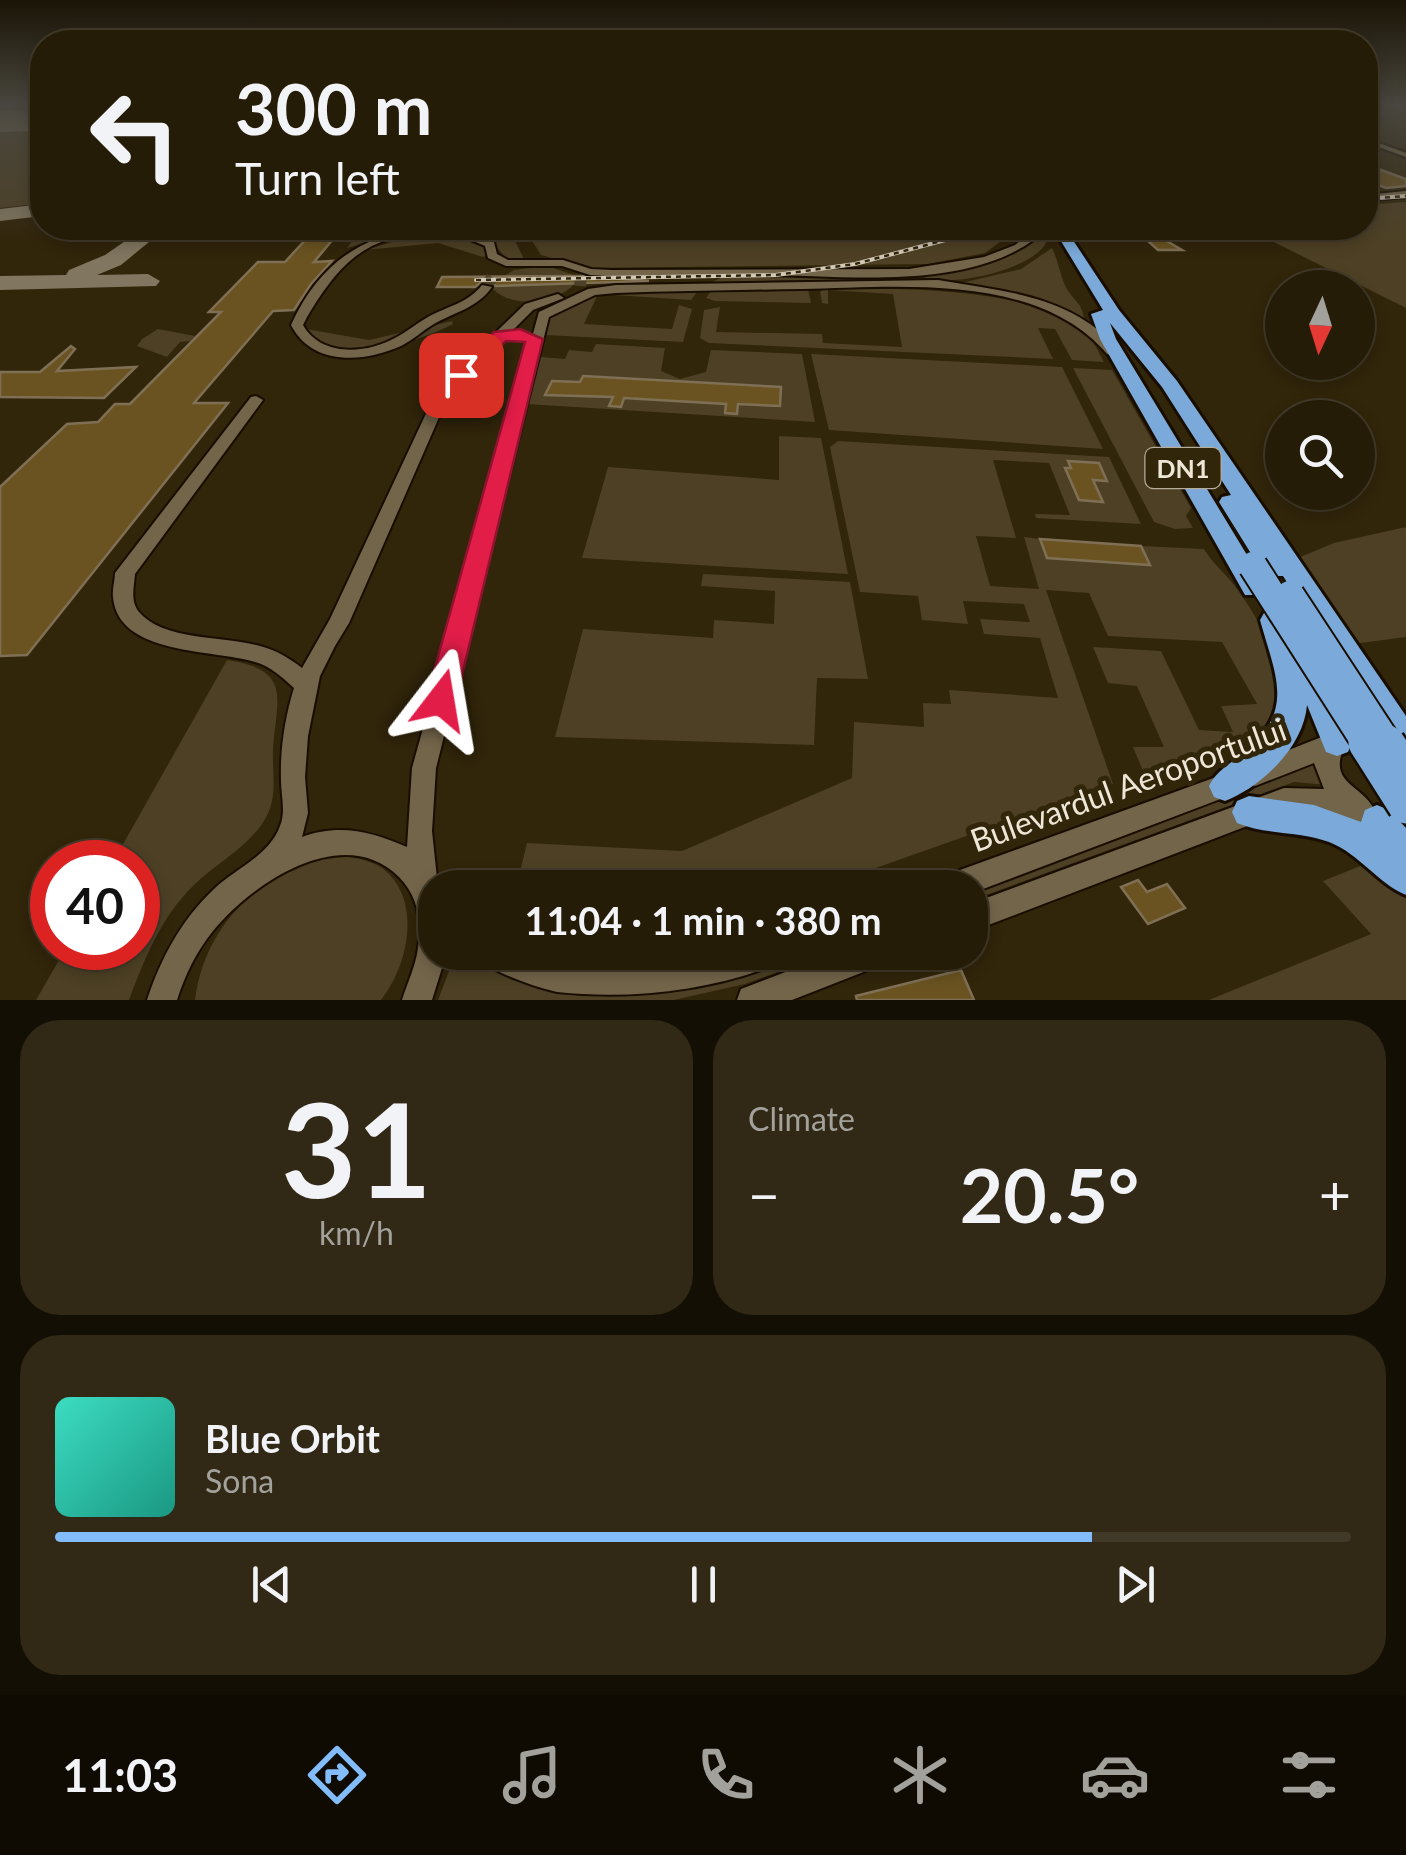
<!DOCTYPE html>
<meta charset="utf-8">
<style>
:root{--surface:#251c08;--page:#312916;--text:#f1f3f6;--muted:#a3a19c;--line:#423a29;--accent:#82bcfa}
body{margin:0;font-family:Lato,sans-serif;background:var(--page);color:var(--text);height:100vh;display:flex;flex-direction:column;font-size:38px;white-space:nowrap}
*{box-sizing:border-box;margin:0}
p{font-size:32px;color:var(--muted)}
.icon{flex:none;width:55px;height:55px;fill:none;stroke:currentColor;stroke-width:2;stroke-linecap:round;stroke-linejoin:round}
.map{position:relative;height:1000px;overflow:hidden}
.panel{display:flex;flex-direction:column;gap:20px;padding:20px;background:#140f04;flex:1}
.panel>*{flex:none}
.banner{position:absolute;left:30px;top:30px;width:1348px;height:210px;border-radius:40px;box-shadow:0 5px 15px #0003,0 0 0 2px var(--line);background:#251c08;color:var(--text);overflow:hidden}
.needle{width:65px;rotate:184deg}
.fabs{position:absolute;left:1265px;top:270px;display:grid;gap:20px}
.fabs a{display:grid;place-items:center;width:110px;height:110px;border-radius:50%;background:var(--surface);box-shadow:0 5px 15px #0003,0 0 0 2px var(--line);font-size:50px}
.speed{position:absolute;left:30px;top:840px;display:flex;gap:20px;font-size:50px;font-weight:700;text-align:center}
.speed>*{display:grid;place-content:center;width:130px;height:130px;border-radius:50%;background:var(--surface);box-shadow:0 5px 15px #0003,0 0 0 2px var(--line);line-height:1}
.speed .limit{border:15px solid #d22;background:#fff;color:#111}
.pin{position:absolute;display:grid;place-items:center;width:85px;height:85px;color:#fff;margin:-42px;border-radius:20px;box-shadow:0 5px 15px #0006}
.me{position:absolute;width:110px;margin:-55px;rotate:14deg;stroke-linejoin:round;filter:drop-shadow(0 0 8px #0008)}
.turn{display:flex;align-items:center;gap:35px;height:210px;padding:0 40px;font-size:45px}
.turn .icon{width:130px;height:130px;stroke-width:2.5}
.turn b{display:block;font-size:70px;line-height:85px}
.big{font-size:75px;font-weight:700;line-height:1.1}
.panel .tile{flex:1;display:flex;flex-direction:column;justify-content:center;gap:15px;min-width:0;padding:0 35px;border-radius:40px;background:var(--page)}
.panel .dial{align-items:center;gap:0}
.dial b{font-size:130px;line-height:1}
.song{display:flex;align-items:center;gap:30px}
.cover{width:120px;height:120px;border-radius:15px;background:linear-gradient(135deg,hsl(170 70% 55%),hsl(170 70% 35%))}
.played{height:10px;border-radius:5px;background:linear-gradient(90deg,var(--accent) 80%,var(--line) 80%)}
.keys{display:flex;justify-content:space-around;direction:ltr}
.heat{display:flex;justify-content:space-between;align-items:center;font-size:55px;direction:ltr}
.panel .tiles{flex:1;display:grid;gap:20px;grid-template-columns:1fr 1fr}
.tile:last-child{grid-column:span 2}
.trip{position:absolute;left:418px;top:870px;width:570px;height:100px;border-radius:40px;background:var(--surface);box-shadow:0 5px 15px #0003,0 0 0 2px var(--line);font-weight:700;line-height:100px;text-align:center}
.dock{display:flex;height:160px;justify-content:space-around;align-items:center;background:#0f0b03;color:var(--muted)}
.dock .icon{width:70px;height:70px}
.dock .active{color:var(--accent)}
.dock b{font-size:45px;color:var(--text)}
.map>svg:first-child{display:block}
.green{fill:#4d4024}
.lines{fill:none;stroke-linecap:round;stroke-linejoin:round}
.taxiway{fill:#817660;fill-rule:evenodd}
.runway{fill:#817660;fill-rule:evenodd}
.building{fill:#6a5321;stroke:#7f7055;stroke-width:2.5}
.tertiary-tunnel{stroke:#4d4229;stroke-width:12;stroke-dasharray:12 6;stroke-linecap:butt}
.minor-casing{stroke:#190d00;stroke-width:5}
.tertiary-casing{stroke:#190d00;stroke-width:4}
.trunk-casing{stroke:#190d00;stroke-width:6}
.minor{fill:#73654a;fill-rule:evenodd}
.tertiary{fill:#73654a;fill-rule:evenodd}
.trunk{fill:#7baada;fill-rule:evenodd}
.rail-casing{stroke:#d1c8b7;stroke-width:4}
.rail{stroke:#31250a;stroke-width:2.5;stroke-dasharray:5;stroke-linecap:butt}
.trunk-bridge-far1-casing{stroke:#190d00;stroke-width:32;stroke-linecap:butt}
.trunk-bridge-casing{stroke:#190d00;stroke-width:40;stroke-linecap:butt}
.trunk-bridge-far1{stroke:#7baada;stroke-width:28}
.trunk-bridge{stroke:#7baada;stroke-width:35}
.route{fill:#e11d48;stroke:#92132f;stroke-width:2.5}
.labels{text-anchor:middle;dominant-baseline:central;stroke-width:10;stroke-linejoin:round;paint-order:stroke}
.shield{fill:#31250a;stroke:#b5ac99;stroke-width:2.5}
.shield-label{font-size:25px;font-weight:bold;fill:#eee6d6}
.near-street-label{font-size:32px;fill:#eee6d6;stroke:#31250a}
</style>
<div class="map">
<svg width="1406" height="1000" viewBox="0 0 1406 1000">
<rect width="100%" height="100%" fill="#31250a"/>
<g class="green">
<polygon points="42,131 42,203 0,208 0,132"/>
<polygon points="1406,202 1406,308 1246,228 1365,228 1365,205"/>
<path d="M357 228H488L514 239 524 259C502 264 504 252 491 241L458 231 395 234 347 248 360 231Z"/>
<polygon points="504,228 828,231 1019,228 985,253 928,264 588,268 541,255 531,239 524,239"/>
<path d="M1043 234 1047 241C1035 270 947 289 921 276L1008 254Z"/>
<polygon points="416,235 470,237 485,244 489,254 483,257 438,243 365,250"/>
<path d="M1052 248C1059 262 1060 277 1067 289 1075 302 1082 303 1084 319L961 283 1021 269Z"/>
<path d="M547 266 571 274 575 283C558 304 513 309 493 289L494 282 514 270Z"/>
<polygon points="864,273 882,279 712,282 726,275"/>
<path d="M825 288C890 289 1041 285 1088 335 1094 342 1099 353 1104 362L1072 360 1055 329 1038 328 1053 359 709 343 700 338 704 310 720 307 716 332 822 334 823 343 902 347 893 294 828 290V304L822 303 820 292Z"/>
<polygon points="808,289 811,303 715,301 706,298 711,291"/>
<polygon points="697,292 691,300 598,294 584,324 672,329 679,305 692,309 683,342 545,335 549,316 598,294"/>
<path d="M452 321 453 324C422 341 330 370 306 329L369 340Z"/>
<polygon points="158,329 195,336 190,341 180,342 167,357 137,346 142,339"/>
<polygon points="596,344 665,348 661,371 680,379 706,372 711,350 802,354 815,422 526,404 540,357 565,359 569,350 592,352"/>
<polygon points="811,354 1062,367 1103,449 829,430"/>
<polygon points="1073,368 1112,370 1191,508 1186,516 1193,528 1175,529 1154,522"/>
<polygon points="779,436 821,438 848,574 582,558 608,467 779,480"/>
<path d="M838 441 1109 457 1141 524 1036 518 1035 514 1070 515 1049 463 993 460 1016 538 976 536 990 586 1039 589 1024 537 1040 539 1047 558 1149 565 1141 546 1204 549C1213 564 1224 572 1234 585 1265 625 1310 709 1247 741L1148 783 1133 747H1164L1137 686 1108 683 1093 647 1161 651 1199 730 1233 732 1221 706 1257 704 1222 642 1108 636 1089 593 1046 590 1113 784 822 887 516 888 527 843 682 851 852 778 854 722 924 727 923 703 951 704 949 690 1058 698 1040 638 984 634 980 619 1030 622 1024 604 963 601 968 624 922 620 918 596 860 592 830 447Z"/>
<polygon points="1406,527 1406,637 1353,644 1296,566 1298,558 1334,543"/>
<polygon points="703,574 850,582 868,679 817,678 814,745 555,737 583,629 713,638 714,620 774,624 775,591 701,586"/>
<path d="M227 660C294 670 276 699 273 750 272 777 279 800 262 824 244 850 215 864 193 886 161 917 144 960 129 1000H36L66 948H138V862H113Z"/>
<polygon points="1310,760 1327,785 1294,782 970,901 970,891"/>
<path d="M338 855C356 858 376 860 389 874 421 907 407 967 381 1000H195C205 923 263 869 338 855Z"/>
<polygon points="1375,860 1406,891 1406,1000 1209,1000 1371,934 1323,881"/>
<polygon points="456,953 483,964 741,975 802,953 829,953 745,984 674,1000 438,1000"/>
</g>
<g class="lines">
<g class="taxiway">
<polygon points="42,204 42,216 0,221 0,209"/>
<polygon points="144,228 166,228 121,265 97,275 148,274 160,281 156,286 0,290 0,276 66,275 69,270 105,255"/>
</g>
<polygon class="runway" points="0,110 42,111 42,131 0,132"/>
</g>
<g class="building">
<polygon points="1365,164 1406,179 1406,186 1386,188 1365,180"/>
<polygon points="310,228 349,228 340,238 334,238 314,262 332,261 311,284 294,310 273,311 194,403 228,403 27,655 0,656 0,487 67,424 98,422 115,404 130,404 221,312 209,312 258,262 285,262 307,238 300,238"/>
<polygon points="1144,228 1148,230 1182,250 1158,250 1147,240 1123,240 1113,229"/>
<polygon points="581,276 649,281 496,286 483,281 475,287 437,287 442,277"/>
<polygon points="71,346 75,349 57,371 136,367 104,398 0,397 0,372 40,372"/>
<polygon points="583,376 781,387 780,406 738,404 737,414 725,413 726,404 624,398 621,407 609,406 613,397 545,395 552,381 580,382"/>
<polygon points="1068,461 1099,463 1107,481 1093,480 1103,502 1079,500 1065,468 1071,468"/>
<polygon points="1040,539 1141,546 1150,565 1047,558"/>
<polygon points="1138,880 1147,892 1167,884 1185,908 1148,924 1121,887"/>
<polygon points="961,970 974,1000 857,1000 856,996"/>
</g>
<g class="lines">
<g class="tertiary-tunnel">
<polyline points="580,286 581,276"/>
<polyline points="486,287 492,277"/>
</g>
<defs>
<polygon id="minor" points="1365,138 1406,153 1406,157 1365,142"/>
<g id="tertiary">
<polygon points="1406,191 1406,197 1365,201 1365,195"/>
<path d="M422 228C448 228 470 230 494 242L497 254 508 260H563L591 269 611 270 909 269 984 257 1015 245 1037 228H1048C979 294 848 275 759 275 703 276 647 279 590 275L562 266H506L488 258 485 246C447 227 391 229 356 256 336 271 320 295 307 317L303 325C321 357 366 354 395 338 407 332 417 323 428 317 448 306 468 303 482 285L492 287C477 308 455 312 434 324 422 331 413 340 401 346 363 363 312 366 291 325 318 266 358 236 422 228Z"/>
<path d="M938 280C1003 291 1075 296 1119 351L1112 355 1107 354C1037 272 899 287 801 289 739 290 678 291 616 293L595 295 549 317 436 768 432 831 438 888H435V952H447L432 1000H402C407 984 416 965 418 948 422 921 418 896 399 877 343 821 251 884 213 931 196 952 185 975 177 1000H147C161 958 181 920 214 889 236 868 269 856 280 826 286 812 281 795 281 780 280 749 285 717 294 688 283 678 270 666 255 662 214 649 118 656 113 597 112 590 115 580 115 573L251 397 256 396 263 400 135 574C134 587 130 601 139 612 163 641 226 636 260 646 276 650 289 658 302 668L330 619 430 405 462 365 525 304 558 294 564 298 533 310 472 371 444 406 349 623 335 646 320 676 308 736 305 777 308 813 302 837C340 823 372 832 407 847L412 768 539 312 588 289 616 285Z"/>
<path d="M1334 732 1343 735 1346 743C1325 786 1363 782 1376 813L1372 822 1363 825 1316 811 1284 812 970 932V904L1284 788 1324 789 1314 763 1255 786 1246 783 1243 775 1246 767Z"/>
<polygon points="1230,772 1239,776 1243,784 1239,792 970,894 970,888 935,888 939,878 949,874"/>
<path d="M473 952H524L557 961 629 966 666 963 720 952H787L782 962C713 991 631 1000 557 992 529 986 503 974 478 962Z"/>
<polygon points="838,952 894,952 889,962 792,1000 737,1000 741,989"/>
</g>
<g id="trunk">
<polygon points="1053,228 1065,228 1119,310 1177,381 1406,716 1406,756 1395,752 1283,576 1265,576 1219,502 1222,497 1231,495 1162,387 1110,323 1116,339 1267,588 1263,595 1245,595 1100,339 1091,314 1103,310"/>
<path d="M1273 610 1282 613 1291 636 1299 638 1339 707 1352 742 1348 752 1337 756 1326 752 1307 705C1304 746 1262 787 1225 801L1214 797 1209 786C1216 771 1230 764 1242 754 1296 711 1276 678 1260 620L1264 613Z"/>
<path d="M1249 796 1314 805 1361 822 1365 810 1377 805 1389 810 1406 828V895C1377 883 1360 854 1329 842 1299 831 1266 835 1237 823L1232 812 1237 801Z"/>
</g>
</defs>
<use href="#minor" class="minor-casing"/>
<use href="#tertiary" class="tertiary-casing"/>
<use href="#trunk" class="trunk-casing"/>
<use href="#minor" class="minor"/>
<use href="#tertiary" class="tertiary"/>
<use href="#trunk" class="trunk"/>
<defs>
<g id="rail">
<polyline points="1365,199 1406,196"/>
<polyline points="476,280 776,275 855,264 949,239 1047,228"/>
</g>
</defs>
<use href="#rail" class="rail-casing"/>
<use href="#rail" class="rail"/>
<defs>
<g id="trunk-bridge-far1">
<polyline points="1253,566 1368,746"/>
<polyline points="1290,595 1389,746"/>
</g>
<g id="trunk-bridge">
<polyline points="1366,743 1406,806"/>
<polyline points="1387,743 1406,772"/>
</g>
</defs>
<use href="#trunk-bridge-far1" class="trunk-bridge-far1-casing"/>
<use href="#trunk-bridge" class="trunk-bridge-casing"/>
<use href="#trunk-bridge-far1" class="trunk-bridge-far1"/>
<use href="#trunk-bridge" class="trunk-bridge"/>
</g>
<linearGradient id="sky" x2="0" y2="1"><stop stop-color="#1b1406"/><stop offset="0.43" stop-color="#48463e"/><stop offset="1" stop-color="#48463e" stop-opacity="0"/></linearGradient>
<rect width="1406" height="245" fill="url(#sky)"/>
<polygon class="route" points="520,329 543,339 456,700 452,709 441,713 431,709 426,700 525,342 506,341 467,379 455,379 452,375 494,332"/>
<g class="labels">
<rect class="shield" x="1145.5" y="448" width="75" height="40" rx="8"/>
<g class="shield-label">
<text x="1183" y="468">DN1</text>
</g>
<g class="near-street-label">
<text transform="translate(1128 784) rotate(-20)">Bulevardul Aeroportului</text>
</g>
</g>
</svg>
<div class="fabs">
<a><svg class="needle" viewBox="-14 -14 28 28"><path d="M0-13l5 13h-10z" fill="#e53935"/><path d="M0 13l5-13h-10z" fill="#a3a19c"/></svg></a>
<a><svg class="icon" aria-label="search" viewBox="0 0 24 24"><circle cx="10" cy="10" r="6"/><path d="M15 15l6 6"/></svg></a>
</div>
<div class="speed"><div class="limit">40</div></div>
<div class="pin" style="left:461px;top:375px;background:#d93025"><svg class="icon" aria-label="arrive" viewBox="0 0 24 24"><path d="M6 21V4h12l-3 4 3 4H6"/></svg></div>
<svg class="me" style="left:441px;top:700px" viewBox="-20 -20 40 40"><path d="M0-17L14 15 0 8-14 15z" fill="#e11d48" stroke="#fff" stroke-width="4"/></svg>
<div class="trip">11:04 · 1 min · 380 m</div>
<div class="banner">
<div class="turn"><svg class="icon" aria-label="left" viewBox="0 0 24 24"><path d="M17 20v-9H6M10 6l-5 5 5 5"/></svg><div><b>300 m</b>Turn left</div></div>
</div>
</div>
<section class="panel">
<div class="tiles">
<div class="tile dial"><b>31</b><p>km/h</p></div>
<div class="tile"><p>Climate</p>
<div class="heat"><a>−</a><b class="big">20.5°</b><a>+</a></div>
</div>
<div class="tile">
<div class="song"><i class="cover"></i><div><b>Blue Orbit</b><p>Sona</p></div></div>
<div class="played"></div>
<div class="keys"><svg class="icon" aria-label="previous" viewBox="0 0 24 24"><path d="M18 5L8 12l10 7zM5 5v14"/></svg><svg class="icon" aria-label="pause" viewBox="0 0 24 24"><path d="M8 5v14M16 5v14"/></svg><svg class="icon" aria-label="next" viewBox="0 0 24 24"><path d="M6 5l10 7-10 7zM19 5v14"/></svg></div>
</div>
</div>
</section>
<nav class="dock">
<b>11:03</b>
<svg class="icon active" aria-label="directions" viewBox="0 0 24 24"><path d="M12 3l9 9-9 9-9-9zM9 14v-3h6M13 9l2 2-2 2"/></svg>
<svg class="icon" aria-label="music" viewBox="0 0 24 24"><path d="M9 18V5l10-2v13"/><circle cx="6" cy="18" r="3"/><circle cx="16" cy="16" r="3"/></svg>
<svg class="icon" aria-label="phone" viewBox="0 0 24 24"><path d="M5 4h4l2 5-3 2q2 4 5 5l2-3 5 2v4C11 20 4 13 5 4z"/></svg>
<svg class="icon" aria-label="climate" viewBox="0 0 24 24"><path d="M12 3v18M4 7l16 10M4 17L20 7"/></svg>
<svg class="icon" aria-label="car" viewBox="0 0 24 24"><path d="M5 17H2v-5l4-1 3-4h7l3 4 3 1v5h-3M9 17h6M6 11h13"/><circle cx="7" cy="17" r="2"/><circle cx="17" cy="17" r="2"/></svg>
<svg class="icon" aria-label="filters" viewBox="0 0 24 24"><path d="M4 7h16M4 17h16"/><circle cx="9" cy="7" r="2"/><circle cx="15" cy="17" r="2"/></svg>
</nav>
